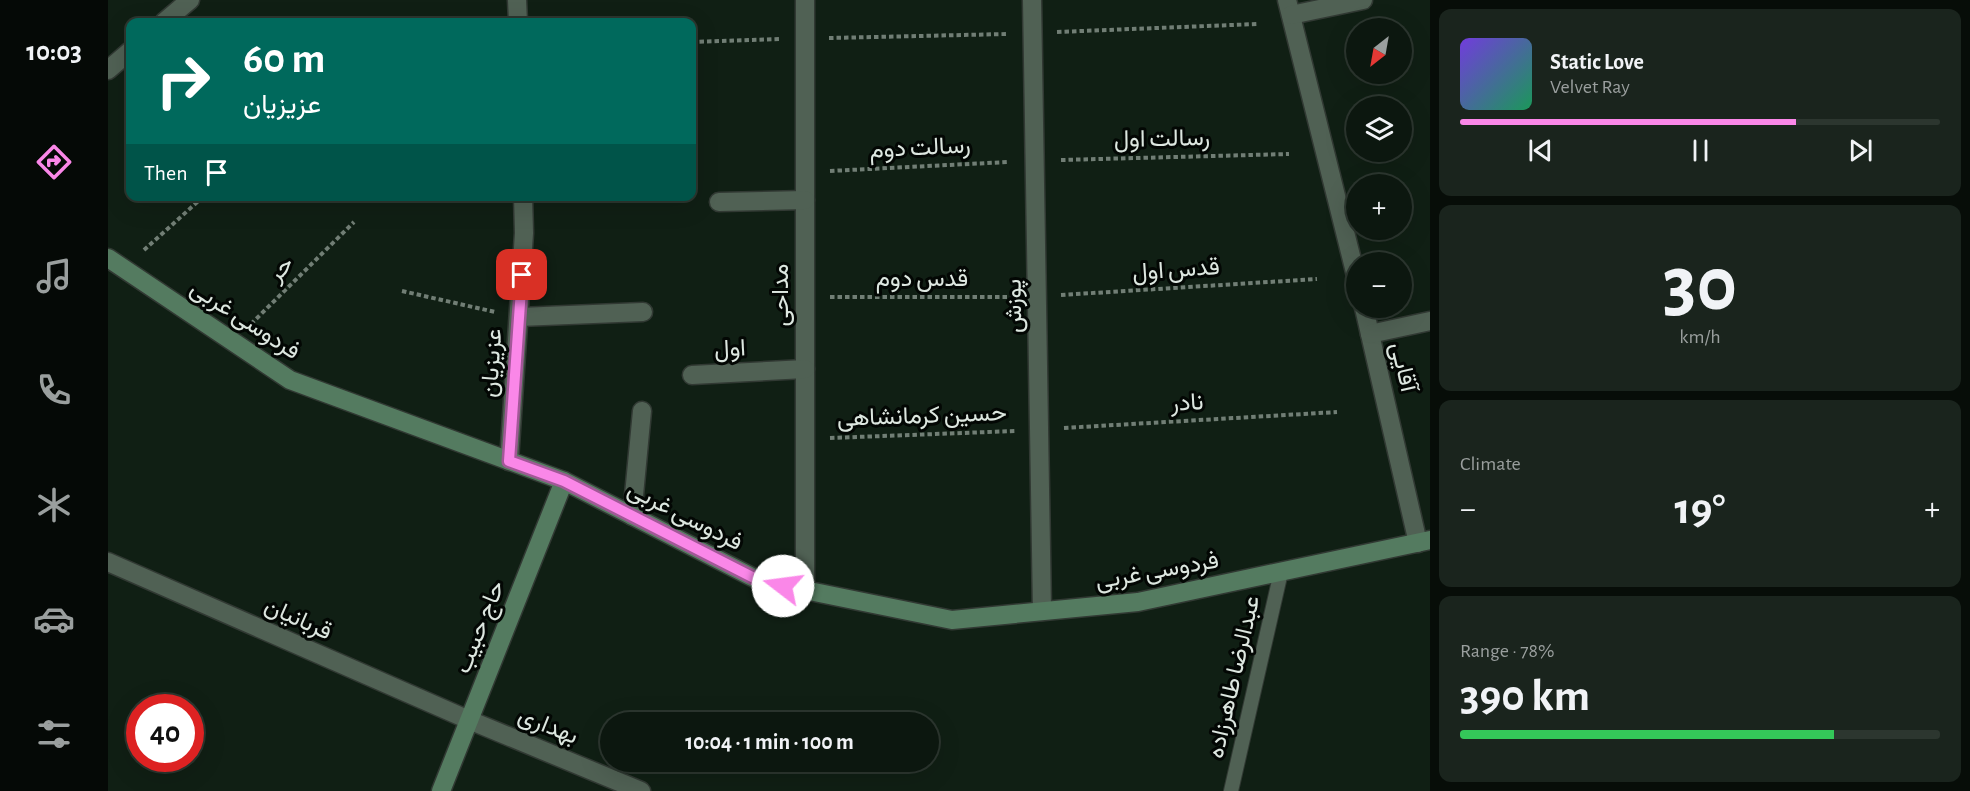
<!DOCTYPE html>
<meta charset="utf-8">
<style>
:root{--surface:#0c170f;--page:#1a241d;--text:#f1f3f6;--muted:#9a9f9e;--line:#2c362f;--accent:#fa87e8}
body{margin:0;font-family:"Alegreya Sans",Vazirmatn,sans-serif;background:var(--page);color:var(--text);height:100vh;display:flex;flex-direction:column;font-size:22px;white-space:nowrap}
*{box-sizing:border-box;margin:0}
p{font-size:20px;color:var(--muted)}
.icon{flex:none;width:33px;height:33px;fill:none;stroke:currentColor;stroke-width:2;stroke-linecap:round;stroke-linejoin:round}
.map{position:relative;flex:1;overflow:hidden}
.panel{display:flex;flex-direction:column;gap:9px;padding:9px;background:#070d08;width:540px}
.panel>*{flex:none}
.banner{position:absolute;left:18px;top:18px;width:570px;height:183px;border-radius:12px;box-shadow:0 6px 24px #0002,0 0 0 2px var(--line);background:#00695c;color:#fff;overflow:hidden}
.needle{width:39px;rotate:211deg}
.fabs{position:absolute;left:1238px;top:18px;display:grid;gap:12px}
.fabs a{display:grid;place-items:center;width:66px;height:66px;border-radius:50%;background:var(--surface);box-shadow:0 6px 24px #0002,0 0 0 2px var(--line);font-size:30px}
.speed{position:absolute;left:18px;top:694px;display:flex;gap:12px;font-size:30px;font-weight:700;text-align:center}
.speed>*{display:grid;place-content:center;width:78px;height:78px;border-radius:50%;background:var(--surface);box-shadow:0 6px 24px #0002,0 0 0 2px var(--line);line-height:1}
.speed .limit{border:9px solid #d22;background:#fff;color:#111}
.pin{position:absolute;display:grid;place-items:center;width:51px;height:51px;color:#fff;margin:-26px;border-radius:12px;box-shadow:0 3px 9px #0006}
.me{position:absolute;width:66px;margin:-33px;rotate:285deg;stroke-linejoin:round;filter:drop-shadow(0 0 4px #0008)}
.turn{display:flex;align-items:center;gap:21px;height:126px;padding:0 18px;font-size:27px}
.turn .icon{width:78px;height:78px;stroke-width:2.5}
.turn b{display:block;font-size:42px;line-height:51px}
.then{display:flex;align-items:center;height:57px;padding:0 18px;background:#0003;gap:12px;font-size:22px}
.big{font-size:45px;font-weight:700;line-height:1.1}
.panel .card{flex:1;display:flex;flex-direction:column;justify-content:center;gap:9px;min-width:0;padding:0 21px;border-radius:12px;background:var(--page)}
.panel .dial{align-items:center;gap:0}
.dial b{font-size:78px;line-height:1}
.song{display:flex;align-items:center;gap:18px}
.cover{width:72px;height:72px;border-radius:9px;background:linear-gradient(135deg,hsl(260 70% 55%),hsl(150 70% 35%))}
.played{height:6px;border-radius:3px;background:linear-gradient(90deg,var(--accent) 70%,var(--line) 70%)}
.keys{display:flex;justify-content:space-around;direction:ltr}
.heat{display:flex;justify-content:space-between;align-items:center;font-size:33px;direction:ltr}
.charge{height:9px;border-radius:4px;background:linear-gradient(90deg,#34c759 78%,var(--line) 0)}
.trip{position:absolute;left:492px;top:712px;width:339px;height:60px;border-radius:30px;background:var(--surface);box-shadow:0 6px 24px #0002,0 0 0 2px var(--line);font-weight:700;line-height:60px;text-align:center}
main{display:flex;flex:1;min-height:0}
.menu{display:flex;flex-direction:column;width:108px;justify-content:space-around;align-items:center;background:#050906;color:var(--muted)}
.menu .icon{width:42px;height:42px}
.menu .on{color:var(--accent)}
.menu b{font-size:27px;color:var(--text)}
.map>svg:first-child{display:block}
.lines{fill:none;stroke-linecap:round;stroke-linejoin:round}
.lane-casing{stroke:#313933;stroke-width:16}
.street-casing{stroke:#313933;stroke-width:21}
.secondary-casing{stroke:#313933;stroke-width:21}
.path{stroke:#717e75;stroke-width:4;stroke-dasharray:4.5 3;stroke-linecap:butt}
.lane{stroke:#506154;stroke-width:14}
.street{stroke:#506154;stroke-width:18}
.secondary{stroke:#547b60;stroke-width:18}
.route-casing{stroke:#a25897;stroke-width:15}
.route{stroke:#fa87e8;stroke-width:10}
.labels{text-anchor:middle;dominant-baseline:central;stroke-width:6;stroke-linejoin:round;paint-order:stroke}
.street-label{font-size:24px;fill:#dde7e0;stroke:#030704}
</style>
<main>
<nav class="menu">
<b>10:03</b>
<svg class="icon on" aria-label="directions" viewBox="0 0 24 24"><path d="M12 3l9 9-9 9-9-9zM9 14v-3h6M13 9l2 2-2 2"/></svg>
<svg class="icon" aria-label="music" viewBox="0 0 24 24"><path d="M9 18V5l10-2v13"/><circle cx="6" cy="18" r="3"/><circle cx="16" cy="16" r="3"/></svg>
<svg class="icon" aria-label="phone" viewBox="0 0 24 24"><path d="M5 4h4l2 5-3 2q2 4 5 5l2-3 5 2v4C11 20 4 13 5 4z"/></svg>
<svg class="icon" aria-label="climate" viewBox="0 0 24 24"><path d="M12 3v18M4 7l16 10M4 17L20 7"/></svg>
<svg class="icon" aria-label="car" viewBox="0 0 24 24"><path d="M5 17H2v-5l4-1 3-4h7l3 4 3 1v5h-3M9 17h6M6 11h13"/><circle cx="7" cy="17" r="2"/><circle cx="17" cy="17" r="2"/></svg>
<svg class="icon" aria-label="filters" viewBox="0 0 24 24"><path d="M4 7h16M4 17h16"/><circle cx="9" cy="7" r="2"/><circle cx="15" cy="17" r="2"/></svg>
</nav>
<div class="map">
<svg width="1322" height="791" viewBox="0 0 1322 791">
<rect width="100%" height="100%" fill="#101f14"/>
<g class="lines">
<defs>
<polyline id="lane" points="1123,791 1173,572"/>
<g id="street">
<polyline points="409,0 410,22"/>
<polyline points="697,0 697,590"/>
<polyline points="924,0 934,611"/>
<polyline points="1179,0 1248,276"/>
<polyline points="1183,15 1255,0"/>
<polyline points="56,22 82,0"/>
<polyline points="0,70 22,51"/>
<polyline points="611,202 697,200"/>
<polyline points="1256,308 1310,543"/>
<polyline points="411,317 535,312"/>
<polyline points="1262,334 1322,321"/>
<polyline points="584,375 697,369"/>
<polyline points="401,461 416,233 415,196"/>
<polyline points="524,516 534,411"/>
<polyline points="0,562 361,720 533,791"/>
</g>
<g id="secondary">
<polyline points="0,258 182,380 456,481 652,581 844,620 1030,602 1322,540"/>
<polyline points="333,791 456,481"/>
</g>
</defs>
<use href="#lane" class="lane-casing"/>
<use href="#street" class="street-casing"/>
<use href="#secondary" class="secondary-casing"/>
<g class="path">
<polyline points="949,32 1149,24"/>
<polyline points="721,38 899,34"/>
<polyline points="584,42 671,39"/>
<polyline points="953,160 1181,154"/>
<polyline points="722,171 900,162"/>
<polyline points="36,250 96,196"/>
<polyline points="294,291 387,312"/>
<polyline points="953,295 1209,279"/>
<polyline points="722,297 904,297"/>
<polyline points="143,324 246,222"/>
<polyline points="956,428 1229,412"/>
<polyline points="722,438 907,431"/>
</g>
<use href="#lane" class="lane"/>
<use href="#street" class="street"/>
<use href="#secondary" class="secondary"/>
</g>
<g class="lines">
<defs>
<polyline id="route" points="414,275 401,461 456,481 652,581 675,586"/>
</defs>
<use href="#route" class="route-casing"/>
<use href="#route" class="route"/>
</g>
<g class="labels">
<g class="street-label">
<text transform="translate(1054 139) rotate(-1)">رسالت اول</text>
<text transform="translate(812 148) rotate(-3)">رسالت دوم</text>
<text transform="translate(173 269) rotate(-45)">حر</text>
<text transform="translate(1068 270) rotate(-4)">قدس اول</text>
<text x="814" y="279">قدس دوم</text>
<text transform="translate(673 295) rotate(-90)">مداحی</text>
<text transform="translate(906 306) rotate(-91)">پوزش</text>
<text transform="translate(137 320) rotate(33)">فردوسی غربی</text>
<text transform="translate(622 349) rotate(-3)">اول</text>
<text transform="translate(384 363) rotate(-86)">عزیزیان</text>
<text transform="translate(1295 367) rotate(77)">آقایی</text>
<text transform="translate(1079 403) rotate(-3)">نادر</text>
<text transform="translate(814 416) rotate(-2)">حسین کرمانشاهی</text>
<text transform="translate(577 516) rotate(27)">فردوسی غربی</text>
<text transform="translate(1049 571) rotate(-10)">فردوسی غربی</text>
<text transform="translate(190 619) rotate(24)">قربانیان</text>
<text transform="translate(372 627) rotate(-68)">حاج حبیب</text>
<text transform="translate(1126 677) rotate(-77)">عبدالرضا طاهرزاده</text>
<text transform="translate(440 726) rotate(22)">بهداری</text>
</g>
</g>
</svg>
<div class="fabs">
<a><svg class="needle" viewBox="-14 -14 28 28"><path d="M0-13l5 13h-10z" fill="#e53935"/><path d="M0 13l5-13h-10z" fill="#9a9f9e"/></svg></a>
<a><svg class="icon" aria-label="layers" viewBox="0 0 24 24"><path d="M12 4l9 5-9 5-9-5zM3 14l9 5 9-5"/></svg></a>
<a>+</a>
<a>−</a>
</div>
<div class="speed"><div class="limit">40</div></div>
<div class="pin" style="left:414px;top:275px;background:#d93025"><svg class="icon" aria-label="arrive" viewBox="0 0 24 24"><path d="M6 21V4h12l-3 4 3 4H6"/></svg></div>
<svg class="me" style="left:675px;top:586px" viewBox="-20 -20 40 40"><circle r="19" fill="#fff"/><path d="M0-13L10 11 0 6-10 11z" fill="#fa87e8"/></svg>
<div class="trip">10:04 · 1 min · 100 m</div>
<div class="banner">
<div class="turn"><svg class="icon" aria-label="right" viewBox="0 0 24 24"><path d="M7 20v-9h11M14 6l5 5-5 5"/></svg><div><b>60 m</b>عزیزیان</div></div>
<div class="then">Then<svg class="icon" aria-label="arrive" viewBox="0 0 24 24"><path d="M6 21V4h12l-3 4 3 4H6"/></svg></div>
</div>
</div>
<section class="panel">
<div class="card">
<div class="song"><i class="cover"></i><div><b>Static Love</b><p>Velvet Ray</p></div></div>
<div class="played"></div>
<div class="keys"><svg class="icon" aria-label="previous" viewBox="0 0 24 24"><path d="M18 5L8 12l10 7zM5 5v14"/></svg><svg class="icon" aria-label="pause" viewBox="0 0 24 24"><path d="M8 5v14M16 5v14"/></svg><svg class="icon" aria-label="next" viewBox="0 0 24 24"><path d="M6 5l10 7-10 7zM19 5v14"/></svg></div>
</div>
<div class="card dial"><b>30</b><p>km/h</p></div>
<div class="card"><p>Climate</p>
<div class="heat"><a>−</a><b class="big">19°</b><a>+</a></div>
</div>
<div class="card"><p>Range · 78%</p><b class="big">390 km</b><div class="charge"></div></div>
</section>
</main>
